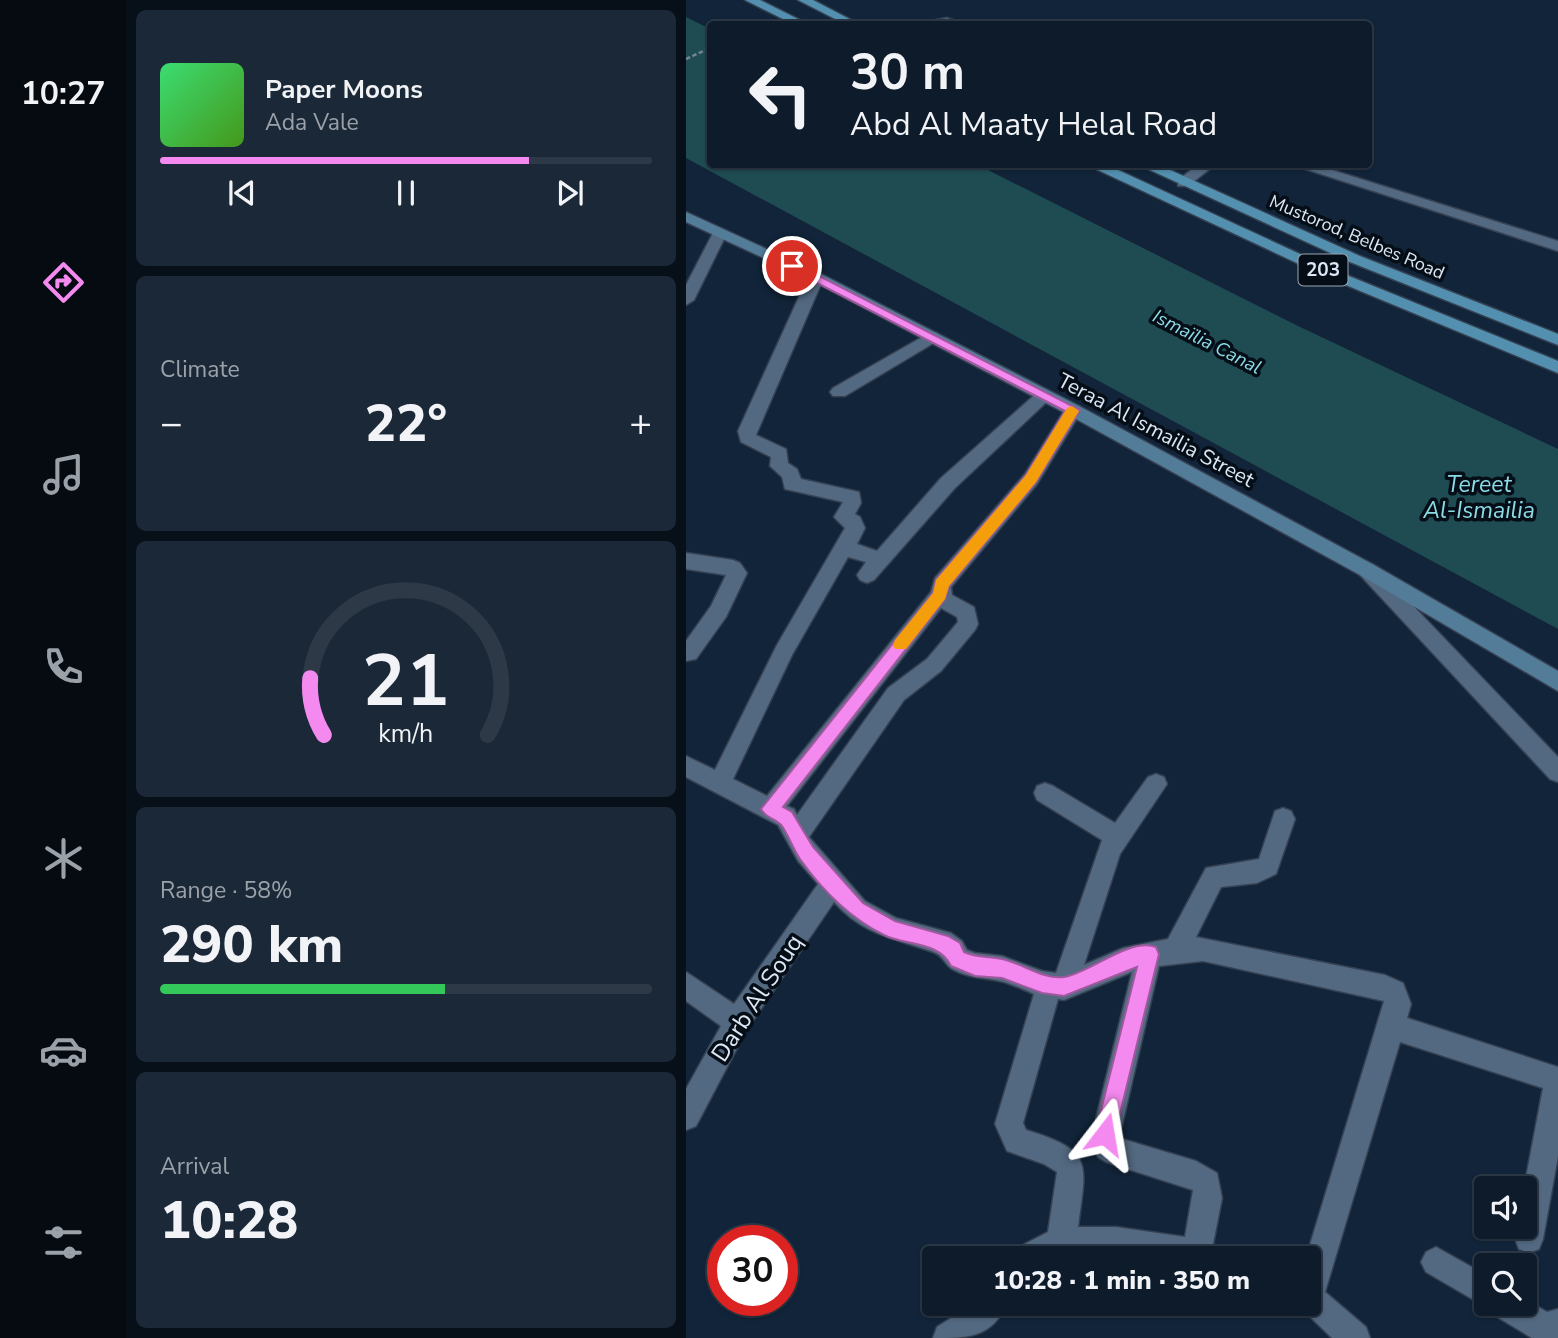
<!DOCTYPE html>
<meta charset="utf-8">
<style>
:root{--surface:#0d1b2b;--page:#1b2837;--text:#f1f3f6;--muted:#9aa1a9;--line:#2d3947;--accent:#f489f0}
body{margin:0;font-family:"Nunito Sans",sans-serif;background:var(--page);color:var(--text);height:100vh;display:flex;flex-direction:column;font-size:26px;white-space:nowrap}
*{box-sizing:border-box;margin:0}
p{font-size:23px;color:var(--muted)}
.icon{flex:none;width:38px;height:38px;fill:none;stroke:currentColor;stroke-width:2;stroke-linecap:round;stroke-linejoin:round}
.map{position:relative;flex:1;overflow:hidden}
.panel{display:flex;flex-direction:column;gap:10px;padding:10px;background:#070f18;width:560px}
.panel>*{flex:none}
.guide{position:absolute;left:21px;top:21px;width:665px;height:147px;border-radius:7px;box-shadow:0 2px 5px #0004,0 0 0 2px var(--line);background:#0d1b2b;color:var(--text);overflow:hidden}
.controls{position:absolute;left:788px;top:1176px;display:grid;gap:14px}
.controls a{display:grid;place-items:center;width:63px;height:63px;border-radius:7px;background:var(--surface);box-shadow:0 2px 5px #0004,0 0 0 2px var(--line);font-size:35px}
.speed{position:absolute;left:21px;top:1225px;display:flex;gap:14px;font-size:35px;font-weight:700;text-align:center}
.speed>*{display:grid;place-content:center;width:91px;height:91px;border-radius:50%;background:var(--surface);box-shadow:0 2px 5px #0004,0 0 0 2px var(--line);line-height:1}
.speed .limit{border:10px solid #d22;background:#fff;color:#111}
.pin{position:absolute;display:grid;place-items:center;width:60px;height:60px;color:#fff;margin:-30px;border:4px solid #fff;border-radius:50%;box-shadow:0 2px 7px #0007}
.me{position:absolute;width:77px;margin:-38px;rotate:14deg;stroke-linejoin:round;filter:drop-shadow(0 0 5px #0008)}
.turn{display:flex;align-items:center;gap:24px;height:147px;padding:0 28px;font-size:32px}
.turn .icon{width:91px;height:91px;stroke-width:2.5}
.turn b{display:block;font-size:49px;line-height:60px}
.big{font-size:52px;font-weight:800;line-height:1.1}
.panel .tile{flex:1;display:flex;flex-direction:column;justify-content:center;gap:10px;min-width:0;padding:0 24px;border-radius:10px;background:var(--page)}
.panel .dial{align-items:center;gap:0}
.dial svg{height:182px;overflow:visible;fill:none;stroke:var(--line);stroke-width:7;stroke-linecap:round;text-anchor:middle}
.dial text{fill:var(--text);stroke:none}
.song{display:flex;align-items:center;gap:21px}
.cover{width:84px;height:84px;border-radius:10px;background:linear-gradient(135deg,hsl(140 70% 55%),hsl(100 70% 35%))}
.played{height:7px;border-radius:4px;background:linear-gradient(90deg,var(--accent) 75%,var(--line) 75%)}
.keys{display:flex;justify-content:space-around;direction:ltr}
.heat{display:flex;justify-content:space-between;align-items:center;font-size:38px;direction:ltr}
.charge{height:10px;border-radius:5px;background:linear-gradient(90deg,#34c759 58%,var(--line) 0)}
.trip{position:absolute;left:236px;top:1246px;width:399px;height:70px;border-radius:7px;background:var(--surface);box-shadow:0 2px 5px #0004,0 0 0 2px var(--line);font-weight:800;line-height:70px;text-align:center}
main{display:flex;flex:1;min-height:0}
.menu{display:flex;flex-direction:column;width:126px;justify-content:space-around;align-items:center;background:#050b11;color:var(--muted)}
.menu .icon{width:49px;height:49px}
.menu .active{color:var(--accent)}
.menu b{font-size:32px;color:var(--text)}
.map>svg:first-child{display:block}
.water{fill:#1f4c52}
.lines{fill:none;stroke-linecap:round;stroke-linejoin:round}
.street-casing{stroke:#354152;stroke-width:3}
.secondary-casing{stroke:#354152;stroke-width:3}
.primary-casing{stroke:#354152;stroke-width:3}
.path{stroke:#748495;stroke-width:2.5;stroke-dasharray:4.5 2.5;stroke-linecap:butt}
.street{fill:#536981;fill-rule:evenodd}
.secondary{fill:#537c99;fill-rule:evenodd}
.primary{fill:#5390b0;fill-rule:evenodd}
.route{fill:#f489f0;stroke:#9f599c;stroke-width:2}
.slow{fill:#f59e0b}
.labels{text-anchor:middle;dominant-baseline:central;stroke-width:7;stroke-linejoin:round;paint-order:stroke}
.far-street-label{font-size:18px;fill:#dbe7f5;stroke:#050d16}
.shield{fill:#050d16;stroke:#9ba6b2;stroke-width:2}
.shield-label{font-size:19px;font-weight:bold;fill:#dbe7f5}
.far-water-label{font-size:19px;font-style:italic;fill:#8bdce7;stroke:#050d16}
.street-label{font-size:21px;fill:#dbe7f5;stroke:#050d16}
.water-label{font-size:23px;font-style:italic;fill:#8bdce7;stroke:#050d16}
.near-street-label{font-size:24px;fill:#dbe7f5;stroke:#050d16}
</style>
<main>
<nav class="menu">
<b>10:27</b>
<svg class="icon active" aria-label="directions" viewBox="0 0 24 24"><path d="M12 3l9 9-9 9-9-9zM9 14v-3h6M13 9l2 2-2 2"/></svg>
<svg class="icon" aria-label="music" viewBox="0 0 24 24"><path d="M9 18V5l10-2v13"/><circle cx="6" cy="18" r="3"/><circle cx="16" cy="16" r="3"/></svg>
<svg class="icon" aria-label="phone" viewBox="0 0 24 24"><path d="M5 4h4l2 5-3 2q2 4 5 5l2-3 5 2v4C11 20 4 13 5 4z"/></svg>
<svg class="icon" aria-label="climate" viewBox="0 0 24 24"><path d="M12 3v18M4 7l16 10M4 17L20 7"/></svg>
<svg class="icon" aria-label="car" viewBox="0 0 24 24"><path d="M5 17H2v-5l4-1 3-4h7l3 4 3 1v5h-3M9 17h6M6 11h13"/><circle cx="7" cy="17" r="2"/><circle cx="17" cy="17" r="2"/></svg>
<svg class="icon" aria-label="filters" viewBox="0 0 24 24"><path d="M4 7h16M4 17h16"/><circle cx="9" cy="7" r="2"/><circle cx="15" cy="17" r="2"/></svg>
</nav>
<section class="panel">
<div class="tile">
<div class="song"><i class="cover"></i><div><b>Paper Moons</b><p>Ada Vale</p></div></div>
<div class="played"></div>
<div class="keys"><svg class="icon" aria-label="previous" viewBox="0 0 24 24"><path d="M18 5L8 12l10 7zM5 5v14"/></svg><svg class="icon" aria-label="pause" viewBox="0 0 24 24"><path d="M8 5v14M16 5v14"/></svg><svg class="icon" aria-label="next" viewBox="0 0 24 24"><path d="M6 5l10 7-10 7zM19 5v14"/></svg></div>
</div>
<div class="tile"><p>Climate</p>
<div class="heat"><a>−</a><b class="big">22°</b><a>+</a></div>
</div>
<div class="tile dial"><svg viewBox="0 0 100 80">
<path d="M14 69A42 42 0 1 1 86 69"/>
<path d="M14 69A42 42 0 0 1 8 44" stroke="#f489f0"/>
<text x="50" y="56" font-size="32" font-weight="700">21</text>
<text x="50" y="72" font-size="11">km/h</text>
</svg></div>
<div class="tile"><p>Range · 58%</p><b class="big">290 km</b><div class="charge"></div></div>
<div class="tile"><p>Arrival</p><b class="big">10:28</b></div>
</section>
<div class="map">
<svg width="872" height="1338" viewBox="0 0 872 1338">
<rect width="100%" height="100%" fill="#112439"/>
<polygon class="water" points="0,17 24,29 24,164 292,165 612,326 872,449 872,629 0,158"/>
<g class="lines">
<defs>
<g id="street">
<polygon points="261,18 278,24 243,24 245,21"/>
<polygon points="513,164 530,164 502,186 492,186 492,180"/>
<polygon points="604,164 627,164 872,241 872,251"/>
<polygon points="34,229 41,233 8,300 0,305 0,285 27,233"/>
<path d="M130 272 138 277 70 435 100 449 102 463 111 469 115 479 173 492 175 503 169 514 174 517 179 528 171 544 191 551 255 478 353 391 359 389 368 395 269 488 188 580 181 583 174 580 171 575 180 562 162 557 106 655 47 779 81 796 245 592 249 578 339 474 381 406H393L396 410 351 484 265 587 266 595 288 607 292 624 289 630 255 671 218 700 123 837 179 901 210 918 265 933 276 941 281 950 289 953 316 956 356 971 370 973 416 840 351 800 348 793 351 786 359 783 367 786 429 823 462 777 470 774 478 777 481 784 434 854 398 965 437 948 482 939 520 868 573 859 589 811 597 808 605 811 609 819 590 874 571 883 535 887 510 937 699 975 717 983 725 1004 721 1018 872 1067V1156L857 1239 853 1249 843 1253 833 1249 829 1239 831 1227H838V1188L857 1088 714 1042 639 1292 680 1327 684 1338H646L611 1304H623V1258H620L698 1001 517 961 473 966 433 1138 510 1161 531 1173 536 1198 527 1244 535 1248 539 1258 403 1255 327 1258 331 1248 362 1232 371 1172 358 1164 321 1151 309 1124 348 994C338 990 328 985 318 982 300 977 283 979 266 969 258 964 257 955 247 952 208 938 177 935 148 902L60 1031 10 1126 0 1130V1089L35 1026 0 1001V972L48 1004 132 884 112 861 92 825 0 777V756L29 770 91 645 159 528 148 517 157 502 99 489 96 477 84 466 85 457 55 442 52 431 122 277ZM255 608 271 617 272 622 241 659 202 688 111 815 108 809 101 806ZM446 972 405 1139 412 1157 420 1162 507 1190 499 1237 430 1227H392C400 1163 409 1151 340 1130L337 1123 372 999 378 1000Z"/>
<polygon points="245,332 251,333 253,337 251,341 159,396 147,396 144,392 147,388"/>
<polygon points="0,553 47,560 54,563 61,573 40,617 10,659 0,661 0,641 25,606 40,575 0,569"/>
<polygon points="681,562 688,565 872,757 872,782 864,779 674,575 671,570 674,565"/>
<polygon points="750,1247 800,1275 800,1304 838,1304 838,1299 861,1312 872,1309 872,1338 846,1338 808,1315 804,1305 800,1307 740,1272 735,1262 740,1252"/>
<path d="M287 1304H321C305 1338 282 1338 247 1338L251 1327Z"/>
</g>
<polygon id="secondary" points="0,212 135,274 393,406 688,565 872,671 872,691 674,575 381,414 125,280 0,222"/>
<g id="primary">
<polygon points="59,0 74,0 122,24 107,24"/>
<polygon points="112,0 127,0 173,24 159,24"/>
<polygon points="399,164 419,164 653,272 872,361 872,373 643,278"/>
<polygon points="451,164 471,164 674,256 872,334 872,345 664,262"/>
</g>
</defs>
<use href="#street" class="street-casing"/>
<use href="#secondary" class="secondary-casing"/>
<use href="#primary" class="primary-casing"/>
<polyline class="path" points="0,59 24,48"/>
<use href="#street" class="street"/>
<use href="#secondary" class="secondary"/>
<use href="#primary" class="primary"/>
</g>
<path class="route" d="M106 262 394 410 350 482 263 586 259 599 97 807 106 812 127 847 177 903 209 921 262 936 274 943 278 952C291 958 302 956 316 959 336 963 357 980 378 977 404 973 444 937 470 947L473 954 429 1134 426 1142 419 1145 412 1142 409 1134 451 967 378 996 356 993 316 978 289 976 265 966C253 941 220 946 198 935 164 918 136 890 114 859 107 849 103 836 96 826 90 818 80 819 75 809L247 593 250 580 340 475 379 411 102 268 100 266Z"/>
<polygon class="slow" points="386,406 393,411 350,482 263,586 259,599 220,649 209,649 207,645 209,640 247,593 250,580 340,475 381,408"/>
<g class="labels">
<g class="far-street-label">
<text transform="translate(671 237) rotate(23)">Mustorod, Belbes Road</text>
</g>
<rect class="shield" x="612.5" y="254.5" width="49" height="31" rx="5"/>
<g class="shield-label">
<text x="637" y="270">203</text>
</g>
<g class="far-water-label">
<text transform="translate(521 342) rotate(27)">Ismaïlia Canal</text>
</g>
<g class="street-label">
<text transform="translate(470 430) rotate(28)">Teraa Al Ismailia Street</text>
</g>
<g class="water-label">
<text x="793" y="484">Tereet<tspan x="793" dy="26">Al-Ismailia</tspan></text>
</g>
<g class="near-street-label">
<text transform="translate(71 998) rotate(-57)">Darb Al Souq</text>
</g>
</g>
</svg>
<div class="controls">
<a><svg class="icon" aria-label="sound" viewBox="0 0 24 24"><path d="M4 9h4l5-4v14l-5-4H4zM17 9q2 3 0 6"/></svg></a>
<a><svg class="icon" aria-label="search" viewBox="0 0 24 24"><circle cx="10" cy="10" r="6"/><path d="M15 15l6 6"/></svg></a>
</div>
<div class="speed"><div class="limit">30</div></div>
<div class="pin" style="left:106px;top:266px;background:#d93025"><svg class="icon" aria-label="arrive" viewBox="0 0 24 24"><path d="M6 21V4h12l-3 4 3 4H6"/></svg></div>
<svg class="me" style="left:419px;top:1134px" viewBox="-20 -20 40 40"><path d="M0-17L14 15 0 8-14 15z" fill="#f489f0" stroke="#fff" stroke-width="4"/></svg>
<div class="trip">10:28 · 1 min · 350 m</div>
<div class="guide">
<div class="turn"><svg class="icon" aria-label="left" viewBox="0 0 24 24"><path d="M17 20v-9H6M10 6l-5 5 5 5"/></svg><div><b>30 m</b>Abd Al Maaty Helal Road</div></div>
</div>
</div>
</main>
